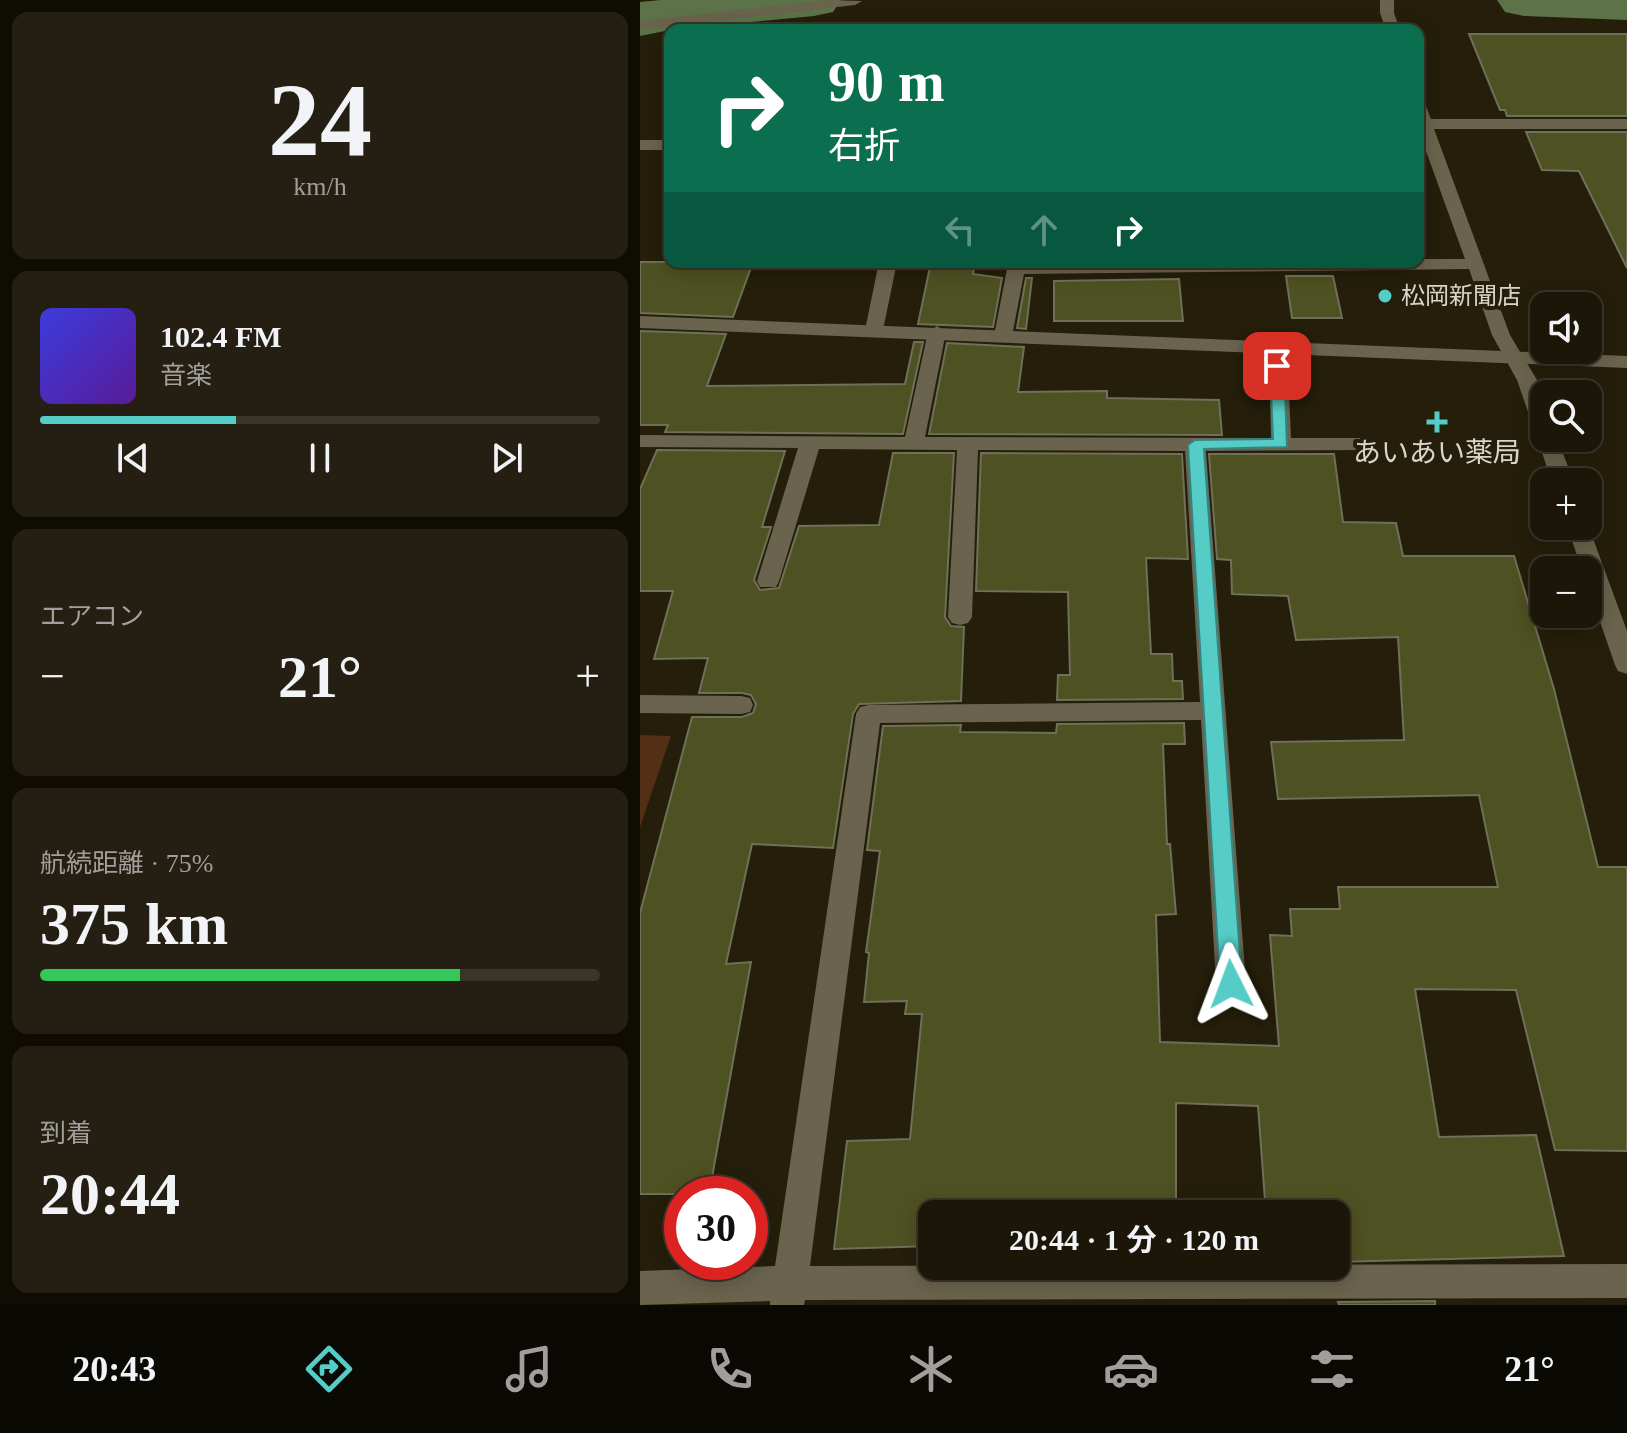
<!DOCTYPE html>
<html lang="ja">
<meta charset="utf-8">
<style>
:root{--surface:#1b1608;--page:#241f12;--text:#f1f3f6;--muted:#a09f9c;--line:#393529;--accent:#55cdc6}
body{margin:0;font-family:"Times New Roman","Noto Sans JP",serif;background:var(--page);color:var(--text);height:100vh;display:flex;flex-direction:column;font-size:30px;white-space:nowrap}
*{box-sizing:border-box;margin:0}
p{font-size:26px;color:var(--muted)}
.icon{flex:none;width:44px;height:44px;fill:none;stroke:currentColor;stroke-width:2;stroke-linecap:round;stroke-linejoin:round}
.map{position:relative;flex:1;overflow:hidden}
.sheet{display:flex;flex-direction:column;gap:12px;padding:12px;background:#0f0c04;width:640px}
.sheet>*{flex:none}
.guide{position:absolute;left:24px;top:24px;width:760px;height:244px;border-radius:16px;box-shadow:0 4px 20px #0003,0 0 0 2px var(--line);background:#0b6e4f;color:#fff;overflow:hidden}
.buttons{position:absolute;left:890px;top:292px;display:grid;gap:16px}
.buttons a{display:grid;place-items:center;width:72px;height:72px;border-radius:16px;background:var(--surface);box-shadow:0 4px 20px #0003,0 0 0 2px var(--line);font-size:40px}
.speed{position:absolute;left:24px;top:1176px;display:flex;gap:16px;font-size:40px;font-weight:700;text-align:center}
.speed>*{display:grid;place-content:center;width:104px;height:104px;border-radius:50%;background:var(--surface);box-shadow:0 4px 20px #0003,0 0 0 2px var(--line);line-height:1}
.speed .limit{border:12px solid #d22;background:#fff;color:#111}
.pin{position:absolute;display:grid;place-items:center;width:68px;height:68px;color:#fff;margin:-34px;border-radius:16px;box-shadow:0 4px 12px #0006}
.me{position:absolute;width:88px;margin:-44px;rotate:357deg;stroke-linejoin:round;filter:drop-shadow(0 0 6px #0008)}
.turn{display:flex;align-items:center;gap:28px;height:168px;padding:0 32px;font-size:36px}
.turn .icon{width:104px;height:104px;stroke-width:2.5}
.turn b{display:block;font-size:56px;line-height:68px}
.lanes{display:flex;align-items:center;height:76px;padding:0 32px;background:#0003;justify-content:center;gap:40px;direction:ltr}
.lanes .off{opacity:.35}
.big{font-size:60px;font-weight:700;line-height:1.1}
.sheet .card{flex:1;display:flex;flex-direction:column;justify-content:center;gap:12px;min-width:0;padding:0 28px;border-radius:16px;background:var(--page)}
.sheet .dial{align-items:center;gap:0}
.dial b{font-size:104px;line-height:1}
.song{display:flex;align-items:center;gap:24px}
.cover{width:96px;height:96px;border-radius:12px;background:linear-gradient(135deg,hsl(240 70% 55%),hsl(270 70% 35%))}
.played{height:8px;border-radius:4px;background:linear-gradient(90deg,var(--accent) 35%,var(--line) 35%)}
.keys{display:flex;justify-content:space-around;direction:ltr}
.heat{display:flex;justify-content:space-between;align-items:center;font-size:44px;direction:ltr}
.charge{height:12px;border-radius:6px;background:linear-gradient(90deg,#34c759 75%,var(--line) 0)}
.trip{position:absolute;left:278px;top:1200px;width:432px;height:80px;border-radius:16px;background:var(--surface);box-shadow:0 4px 20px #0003,0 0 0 2px var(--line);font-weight:700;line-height:80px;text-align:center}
.menu{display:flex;height:128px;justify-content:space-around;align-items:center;background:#0b0903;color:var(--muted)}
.menu .icon{width:56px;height:56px}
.menu .on{color:var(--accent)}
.menu b{font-size:36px;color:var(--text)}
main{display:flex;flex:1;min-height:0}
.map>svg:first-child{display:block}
.green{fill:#532f16}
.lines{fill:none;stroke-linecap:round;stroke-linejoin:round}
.river{fill:#5c7248;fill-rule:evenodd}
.building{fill:#4e5121;stroke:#6e7059;stroke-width:2}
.minor{fill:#6a634d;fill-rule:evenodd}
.tertiary{fill:#6a634d;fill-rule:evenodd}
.route{fill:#55cdc6;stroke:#378581;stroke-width:2}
.poi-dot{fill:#55cdc6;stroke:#241e0a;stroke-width:3}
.labels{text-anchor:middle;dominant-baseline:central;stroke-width:8;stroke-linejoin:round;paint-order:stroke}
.far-poi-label{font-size:24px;fill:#d9d5c9;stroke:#241e0a;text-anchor:start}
.poi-label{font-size:28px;fill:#d9d5c9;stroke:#241e0a}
</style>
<main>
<section class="sheet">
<div class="card dial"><b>24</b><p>km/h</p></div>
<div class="card">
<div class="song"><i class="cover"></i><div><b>102.4 FM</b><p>音楽</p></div></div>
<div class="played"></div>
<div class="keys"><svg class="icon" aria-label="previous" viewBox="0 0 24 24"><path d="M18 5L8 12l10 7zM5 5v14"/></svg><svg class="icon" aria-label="pause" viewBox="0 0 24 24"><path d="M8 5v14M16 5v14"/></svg><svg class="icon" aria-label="next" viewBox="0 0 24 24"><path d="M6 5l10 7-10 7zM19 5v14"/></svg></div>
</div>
<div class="card"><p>エアコン</p>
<div class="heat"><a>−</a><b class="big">21°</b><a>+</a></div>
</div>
<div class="card"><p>航続距離 · 75%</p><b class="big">375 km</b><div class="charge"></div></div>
<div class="card"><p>到着</p><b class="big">20:44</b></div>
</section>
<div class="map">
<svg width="987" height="1305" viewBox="0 0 987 1305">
<rect width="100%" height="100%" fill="#241e0a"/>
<polygon class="green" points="0,735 31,736 0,827"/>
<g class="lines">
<g class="river">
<polygon points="21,0 201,0 193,12 174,16 30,30 0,36 0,2"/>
<polygon points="857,0 987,0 987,20 884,16 865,12"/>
</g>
</g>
<g class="building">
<polygon points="829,34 987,34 987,116 867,116 865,110 860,110"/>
<polygon points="886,132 987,132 987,268 939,171 902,170"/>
<polygon points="0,262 113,262 93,317 0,313"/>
<polygon points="291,262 335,262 333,274 362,278 353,327 278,324"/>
<polygon points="646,276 693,276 702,318 652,318"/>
<polygon points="386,278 392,278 386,329 377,328"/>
<polygon points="539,279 543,321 414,321 414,281"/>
<polygon points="0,331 86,334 67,386 265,384 274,342 283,342 263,434 25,432 28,425 0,425"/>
<polygon points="307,343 384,347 378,392 467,391 467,398 579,400 582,435 289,434"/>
<polygon points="17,450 145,451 122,527 131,527 114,580 120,590 139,588 159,526 239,525 253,453 314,453 305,617 311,626 324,627 321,701 219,704 213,714 193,848 112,844 86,964 111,962 69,1194 0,1194 0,913 52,717 102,717 113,713 116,704 111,695 102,693 59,693 68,658 14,659 33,591 0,591 0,489"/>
<polygon points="341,453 542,454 548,559 506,558 511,654 532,654 533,681 542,681 543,699 417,700 418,675 430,675 428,592 336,591"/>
<polygon points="569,454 694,454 703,522 756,523 763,556 874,556 914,689 958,867 987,867 987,1151 915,1150 876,990 775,989 799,1137 896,1135 924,1256 696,1262 696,1214 626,1214 618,1106 536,1103 536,1214 292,1214 292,1246 194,1249 207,1141 270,1139 282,1014 265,1014 267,1001 224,1002 229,953 226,952 240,851 227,850 243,726 321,725 320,732 416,733 417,724 544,723 545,744 523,744 527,844 530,844 536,914 516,915 520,1042 639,1046 630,935 652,936 650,909 700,909 698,887 858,887 839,795 638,799 631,742 764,740 758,637 656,640 648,596 592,594 591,560 577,559"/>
<polygon points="795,1301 795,1305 699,1305 698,1302"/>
</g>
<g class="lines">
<g class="minor">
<polygon points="189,0 222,1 215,5 0,29 0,21"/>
<polygon points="740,0 754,0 754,13 760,30 746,30 740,13"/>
<polygon points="778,100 785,104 791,119 987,119 987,129 794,129 870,335 897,380 904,400 904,438 917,438 934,482 912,482 897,438 899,434 894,429 877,380 852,335 829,269 384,274 372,336 363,342 354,336 367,269 376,264 778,262 778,259 825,259 778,129"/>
<rect x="0" y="140" width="30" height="10"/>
<polygon points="239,262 257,262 243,330 234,336 225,330"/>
<polygon points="297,326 306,332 285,437 631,438 629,349 638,343 647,349 651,438 725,438 735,444 725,450 566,451 606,984 601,993 591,997 581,993 576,984 561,720 240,723 170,1266 987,1264 987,1298 165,1300 164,1305 130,1305 130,1301 0,1305 0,1271 135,1266 216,714 220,707 229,705 560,702 545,451 338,450 332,617 328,623 320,625 312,623 308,617 317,450 179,449 139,581 136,587 120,587 117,581 158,448 0,447 0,435 265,437 288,332"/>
<polygon points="948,525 987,631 987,674 978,671 975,665 948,587 948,570 942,570 927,526"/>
<polygon points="0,695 101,696 110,698 113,705 110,712 101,714 0,713"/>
</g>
<polygon class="tertiary" points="0,316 987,356 987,368 0,328"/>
</g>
<polygon class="route" points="637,361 644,366 647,447 564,449 602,984 599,991 591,994 583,991 580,984 548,445 555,440 633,439 630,366"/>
<g class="poi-dot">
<circle cx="745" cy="296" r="8"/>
<path d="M793 410h8v8h8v8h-8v8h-8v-8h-8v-8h8z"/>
</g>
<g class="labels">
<g class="far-poi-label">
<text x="761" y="296">松岡新聞店</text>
</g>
<g class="poi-label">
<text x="797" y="452">あいあい薬局</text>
</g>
</g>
</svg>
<div class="buttons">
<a><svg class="icon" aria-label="sound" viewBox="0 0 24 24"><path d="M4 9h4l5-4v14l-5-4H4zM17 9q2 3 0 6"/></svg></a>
<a><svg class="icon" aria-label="search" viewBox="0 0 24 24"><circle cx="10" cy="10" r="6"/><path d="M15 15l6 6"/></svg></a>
<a>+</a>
<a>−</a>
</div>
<div class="speed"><div class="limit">30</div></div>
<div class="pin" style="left:637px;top:366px;background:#d93025"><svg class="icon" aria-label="arrive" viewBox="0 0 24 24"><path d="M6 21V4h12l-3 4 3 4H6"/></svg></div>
<svg class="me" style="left:591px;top:984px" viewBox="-20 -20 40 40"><path d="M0-17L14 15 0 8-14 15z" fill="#55cdc6" stroke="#fff" stroke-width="4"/></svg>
<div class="trip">20:44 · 1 分 · 120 m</div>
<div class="guide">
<div class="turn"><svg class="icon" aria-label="right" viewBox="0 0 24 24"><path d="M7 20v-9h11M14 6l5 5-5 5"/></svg><div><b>90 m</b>右折</div></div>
<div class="lanes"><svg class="icon off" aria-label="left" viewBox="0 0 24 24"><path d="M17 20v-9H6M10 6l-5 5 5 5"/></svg><svg class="icon off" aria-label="ahead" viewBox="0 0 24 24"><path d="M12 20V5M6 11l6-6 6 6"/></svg><svg class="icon" aria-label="right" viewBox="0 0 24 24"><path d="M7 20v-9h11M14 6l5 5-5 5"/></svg></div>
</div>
</div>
</main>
<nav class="menu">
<b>20:43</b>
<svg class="icon on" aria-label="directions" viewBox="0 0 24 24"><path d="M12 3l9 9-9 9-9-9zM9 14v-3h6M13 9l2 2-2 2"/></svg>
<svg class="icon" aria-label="music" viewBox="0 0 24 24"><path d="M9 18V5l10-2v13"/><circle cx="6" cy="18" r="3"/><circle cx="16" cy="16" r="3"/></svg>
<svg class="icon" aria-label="phone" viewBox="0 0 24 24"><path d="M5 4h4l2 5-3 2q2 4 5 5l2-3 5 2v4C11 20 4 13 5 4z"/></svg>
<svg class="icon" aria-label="climate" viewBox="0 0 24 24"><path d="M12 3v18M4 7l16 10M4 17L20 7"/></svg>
<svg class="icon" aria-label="car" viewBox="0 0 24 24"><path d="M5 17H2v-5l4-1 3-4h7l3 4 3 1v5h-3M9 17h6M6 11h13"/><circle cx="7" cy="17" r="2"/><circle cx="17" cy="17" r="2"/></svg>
<svg class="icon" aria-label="filters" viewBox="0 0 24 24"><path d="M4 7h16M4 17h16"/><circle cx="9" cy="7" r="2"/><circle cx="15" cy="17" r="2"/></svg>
<b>21°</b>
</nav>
